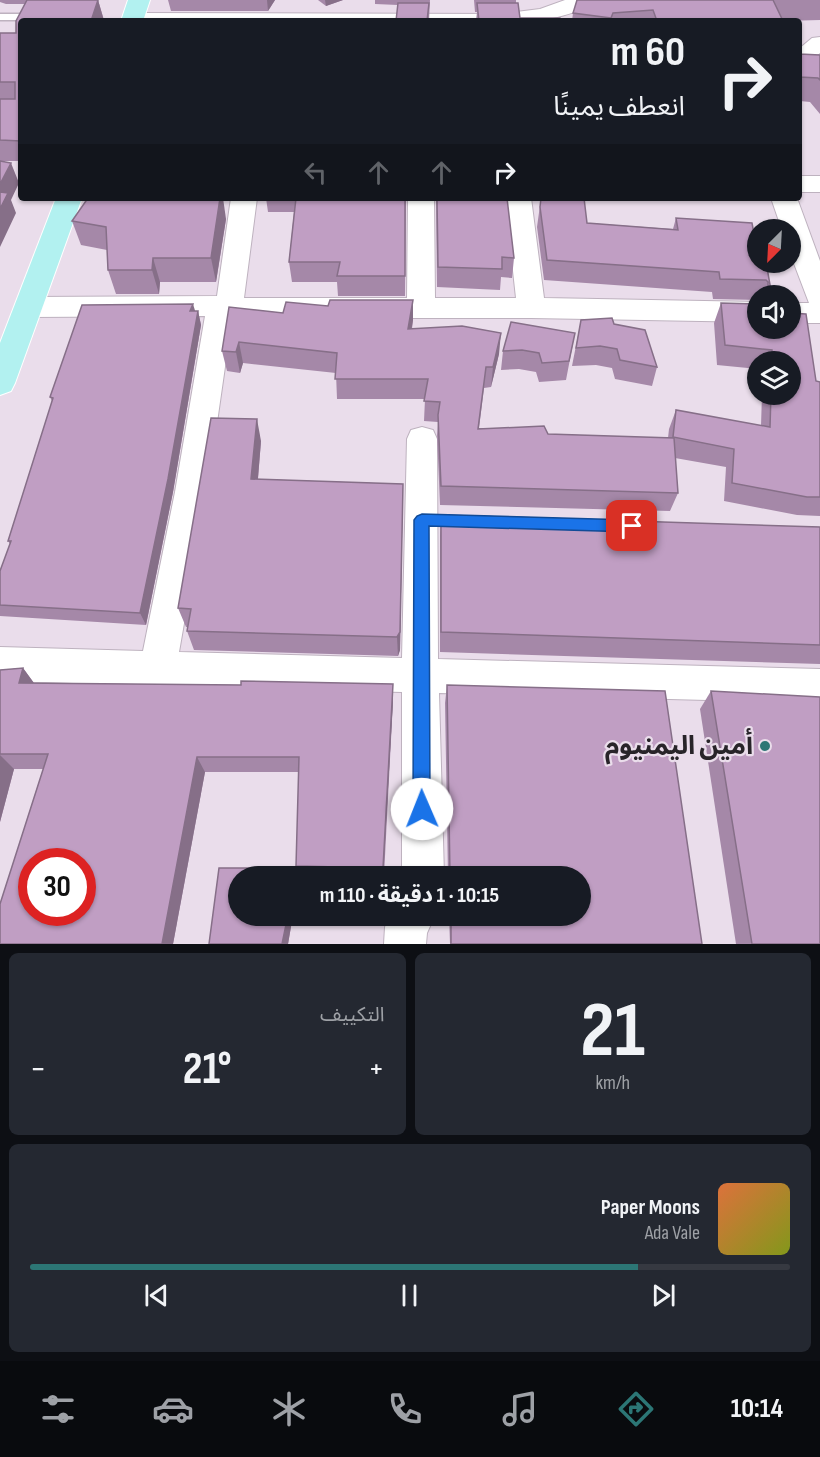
<!DOCTYPE html>
<html lang="ar">
<meta charset="utf-8">
<style>
:root{--surface:#171b24;--page:#242831;--text:#f1f3f6;--muted:#9ea1a6;--line:#363941;--accent:#2c7675}
body{margin:0;font-family:"Sofia Sans Condensed","Noto Sans Arabic",sans-serif;background:var(--page);color:var(--text);direction:rtl;height:100vh;display:flex;flex-direction:column;font-size:22px;white-space:nowrap}
*{box-sizing:border-box;margin:0}
p{font-size:20px;color:var(--muted)}
.icon{flex:none;width:33px;height:33px;fill:none;stroke:currentColor;stroke-width:2;stroke-linecap:round;stroke-linejoin:round}
.map{position:relative;height:944px;overflow:hidden;direction:ltr}
.panel{display:flex;flex-direction:column;gap:9px;padding:9px;background:#0d0f14;flex:1}
.panel>*{flex:none}
.guide{position:absolute;left:18px;top:18px;width:784px;height:183px;border-radius:6px;box-shadow:0 2px 4px #0004;direction:rtl;background:#171b24;color:var(--text);overflow:hidden}
.needle{width:39px;rotate:204deg}
.buttons{position:absolute;left:747px;top:219px;display:grid;gap:12px}
.buttons a{display:grid;place-items:center;width:54px;height:54px;border-radius:50%;background:var(--surface);box-shadow:0 2px 4px #0004;font-size:30px}
.speed{position:absolute;left:18px;top:848px;display:flex;gap:12px;font-size:30px;font-weight:700;text-align:center}
.speed>*{display:grid;place-content:center;width:78px;height:78px;border-radius:50%;background:var(--surface);box-shadow:0 2px 4px #0004;line-height:1}
.speed .limit{border:9px solid #d22;background:#fff;color:#111}
.pin{position:absolute;display:grid;place-items:center;width:51px;height:51px;color:#fff;margin:-26px;border-radius:12px;box-shadow:0 3px 9px #0006}
.me{position:absolute;width:66px;margin:-33px;rotate:359deg;stroke-linejoin:round;filter:drop-shadow(0 0 4px #0008)}
.turn{display:flex;align-items:center;gap:21px;height:126px;padding:0 18px;font-size:27px}
.turn .icon{width:78px;height:78px;stroke-width:2.5}
.turn b{display:block;font-size:42px;line-height:51px}
.lanes{display:flex;align-items:center;height:57px;padding:0 18px;background:#0003;justify-content:center;gap:30px;direction:ltr}
.lanes .off{opacity:.35}
.big{font-size:45px;font-weight:700;line-height:1.1}
.panel .tile{flex:1;display:flex;flex-direction:column;justify-content:center;gap:9px;min-width:0;padding:0 21px;border-radius:9px;background:var(--page)}
.panel .dial{align-items:center;gap:0}
.dial b{font-size:78px;line-height:1}
.song{display:flex;align-items:center;gap:18px}
.cover{width:72px;height:72px;border-radius:9px;background:linear-gradient(135deg,hsl(20 70% 55%),hsl(70 70% 35%))}
.played{height:6px;border-radius:3px;background:linear-gradient(90deg,var(--accent) 80%,var(--line) 80%)}
.keys{display:flex;justify-content:space-around;direction:ltr}
.heat{display:flex;justify-content:space-between;align-items:center;font-size:33px;direction:ltr}
.panel .tiles{flex:1;display:grid;gap:9px;grid-template-columns:1fr 1fr}
.tile:last-child{grid-column:span 2}
.trip{position:absolute;left:228px;top:866px;width:363px;height:60px;border-radius:30px;background:var(--surface);box-shadow:0 2px 4px #0004;font-weight:700;line-height:60px;text-align:center;direction:rtl}
.dock{display:flex;height:96px;justify-content:space-around;align-items:center;background:#090b0e;color:var(--muted)}
.dock .icon{width:42px;height:42px}
.dock .current{color:var(--accent)}
.dock b{font-size:27px;color:var(--text)}
.map>svg:first-child{display:block}
.lines{fill:none;stroke-linecap:round;stroke-linejoin:round}
.lane-casing{stroke:#beb2bf;stroke-width:3}
.street-casing{stroke:#beb2bf;stroke-width:2}
.primary-casing{stroke:#fff;stroke-width:2}
.lane{fill:#fff;fill-rule:evenodd}
.street{fill:#fff;fill-rule:evenodd}
.primary{fill:#b2f1f0;fill-rule:evenodd}
.wall{fill:#a588a8;fill-rule:evenodd}
.shaded-wall{fill:#866f88}
.building{fill:#c09ec3;stroke:#866f88;stroke-width:1.5;fill-rule:evenodd}
.route{fill:#1a73e8;stroke:#114b97;stroke-width:1.5}
.poi-dot{fill:#2c7675;stroke:#eaddeb;stroke-width:2}
.labels{text-anchor:middle;dominant-baseline:central;stroke-width:4.5;stroke-linejoin:round;paint-order:stroke}
.near-poi-label{font-size:26px;font-weight:bold;fill:#282429;stroke:#eaddeb;text-anchor:end}
</style>
<div class="map">
<svg width="820" height="944" viewBox="0 0 820 944">
<rect width="100%" height="100%" fill="#eaddeb"/>
<g class="lines">
<defs>
<polygon id="lane" points="0,14 29,14 34,17 29,20 0,20"/>
<g id="street">
<path d="M565 0H592C583 13 556 17 541 21H124L123 19 126 15 133 13 500 14 540 9Z"/>
<polygon points="820,37 820,53 808,63 800,64 800,48 812,38"/>
<rect x="800" y="176" width="20" height="16"/>
<polygon points="231,198 257,198 244,298 407,298 408,198 434,198 435,298 516,298 505,198 531,198 544,298 758,302 758,322 531,318 232,318 207,492 179,652 402,658 407,439 411,430 422,427 433,430 437,439 438,659 820,669 820,703 439,693 444,876 402,876 402,692 0,681 0,647 143,651 175,492 205,316 30,317 20,314 16,307 20,300 30,297 217,296"/>
<polygon points="771,198 797,198 820,261 820,323 790,323 790,303 809,303 790,253 790,230 782,230"/>
<polygon points="390,915 435,915 427,933 426,944 384,944 385,927"/>
</g>
<g id="primary">
<polygon points="128,0 150,0 143,21 121,21"/>
<polygon points="56,198 82,198 15,383 11,391 0,395 0,343"/>
</g>
</defs>
<use href="#lane" class="lane-casing"/>
<use href="#street" class="street-casing"/>
<use href="#primary" class="primary-casing"/>
<use href="#lane" class="lane"/>
<use href="#street" class="street"/>
<use href="#primary" class="primary"/>
</g>
<g class="wall">
<polygon points="0,0 98,0 104,20 21,21 21,161 0,161 0,33 16,33 25,4 6,4 0,2"/>
<polygon points="168,0 275,0 268,11 171,11"/>
<polygon points="318,0 343,0 326,6"/>
<polygon points="375,0 430,0 429,21 396,21 398,5 375,4"/>
<polygon points="474,0 516,0 516,3 520,18 561,21 476,21 477,12 475,12"/>
<polygon points="577,0 820,0 820,20 783,21 572,21 573,13"/>
<polygon points="800,53 800,54 820,55 820,114 810,102 800,101"/>
<polygon points="266,198 406,198 405,296 338,296 337,282 292,282 289,262 294,212 268,212"/>
<polygon points="436,198 507,198 514,258 512,278 501,277 500,290 437,287"/>
<polygon points="541,198 587,223 673,229 676,218 754,234 766,262 772,296 758,296 758,300 713,299 712,292 544,280 537,227"/>
<polygon points="226,219 216,282 160,282 159,294 116,294 108,270 107,250 81,245 72,221"/>
<polygon points="721,303 816,381 820,382 820,516 797,515 724,501 726,467 675,458 678,493 670,511 440,505 437,435 438,422 424,421 425,399 337,399 336,373 243,363 240,373 227,371 222,351 283,313 413,320 412,329 499,354 491,387 484,388 479,428 548,434 668,438 669,429 676,410 761,426 762,394 790,394 790,362 758,362 758,369 717,365 714,323"/>
<polygon points="195,311 198,311 201,325 173,492 146,625 0,616 0,571 10,544 8,541 52,401 50,397"/>
<polygon points="581,320 614,324 657,367 652,386 615,379 612,368 596,365 572,366"/>
<polygon points="575,333 566,380 539,382 536,372 519,369 501,370 503,351"/>
<polygon points="261,441 258,479 403,484 400,650 398,656 194,650 187,631 187,627 186,627 178,608"/>
<polygon points="441,515 820,527 820,664 440,652 440,536"/>
<path d="M23 668 34 683 241 685V681L393 684V701L384 876H238V915H293L288 944H209L219 868H296V866L299 772H205L173 944H0V904L43 769H14L0 822V670ZM32 861H82V912H32Z"/>
<polygon points="447,685 702,944 450,944 449,915 580,915 580,876 448,876 445,703"/>
<polygon points="711,691 820,944 736,944 700,709"/>
</g>
<g class="shaded-wall">
<polygon points="98,0 104,21 91,21"/>
<polygon points="267,0 275,0 268,11"/>
<polygon points="325,0 343,0 326,6"/>
<polygon points="11,163 19,183 11,200 16,213 0,247 0,184"/>
<polygon points="220,198 223,198 226,219 216,282 211,258"/>
<polygon points="153,258 160,282 159,294 152,270"/>
<polygon points="413,300 413,320 408,350 408,329"/>
<polygon points="193,304 197,317 198,311 201,325 173,492 146,625 140,613 190,311"/>
<polygon points="501,333 499,354 491,387 493,367"/>
<polygon points="239,342 243,363 240,373 236,352"/>
<polygon points="257,419 261,441 256,501 251,479"/>
<polygon points="403,484 400,650 398,656 397,637"/>
<polygon points="23,668 36,686 19,683"/>
<polygon points="393,684 393,701 383,876 383,868"/>
<polygon points="0,755 14,769 0,822"/>
<polygon points="197,757 205,772 173,944 162,944"/>
<polygon points="296,868 299,876 295,876"/>
<polygon points="288,915 293,915 288,944 282,944"/>
</g>
<g class="building">
<polygon points="27,0 98,0 91,21 21,21 21,141 0,140 0,99 15,99 15,82 0,82 0,33 16,33 16,21"/>
<polygon points="577,0 773,0 783,21 657,21 653,10 613,13 611,18 573,13"/>
<polygon points="398,3 429,3 427,21 396,21"/>
<polygon points="477,3 518,3 520,18 560,18 561,21 479,21"/>
<polygon points="800,53 800,54 820,55 820,80 818,78 800,77"/>
<polygon points="0,161 11,163 0,184"/>
<polygon points="0,192 8,193 0,209"/>
<polygon points="88,198 220,198 211,258 153,258 152,270 108,270 106,227 72,221"/>
<polygon points="296,198 405,198 405,276 337,276 340,262 289,262"/>
<polygon points="437,198 507,198 514,258 502,257 502,269 438,267"/>
<polygon points="541,198 584,198 587,223 678,230 676,218 752,223 754,234 758,234 758,262 766,262 772,296 768,296 768,282 766,280 720,279 719,272 547,260 540,207"/>
<polygon points="330,300 413,300 408,329 462,326 501,333 493,367 486,367 478,429 544,426 548,434 674,438 678,493 441,486 438,415 440,402 424,401 428,379 335,379 337,353 239,342 236,352 222,351 229,307 283,313 286,302 328,306"/>
<polygon points="721,303 758,304 758,328 790,328 790,313 806,314 816,381 820,382 820,497 807,497 732,483 734,449 673,437 676,410 770,427 771,394 790,394 790,362 772,362 772,350 725,345"/>
<polygon points="193,304 190,311 198,311 168,479 140,613 0,605 0,571 11,541 8,541 53,398 50,397 82,305"/>
<polygon points="612,318 614,324 645,330 657,367 620,360 617,349 600,346 576,348 581,320"/>
<polygon points="511,322 575,333 569,361 542,363 539,353 522,350 503,351"/>
<polygon points="211,418 257,419 251,479 403,484 400,632 397,637 187,631 191,609 178,608"/>
<polygon points="441,515 820,527 820,645 441,632"/>
<path d="M23 668 19 683 241 685V681L393 684 383 868 296 866 299 757H197L162 944H0V904L48 754H0V670ZM32 861H82V912H32Z"/>
<polygon points="447,685 665,691 702,944 451,944 451,915 580,915 580,876 450,876"/>
<polygon points="711,691 820,697 820,944 752,944"/>
<polygon points="219,868 296,868 295,876 238,876 238,915 288,915 282,944 209,944"/>
</g>
<polygon class="route" points="422,514 632,520 637,522 640,526 637,530 632,532 429,526 430,809 428,815 422,818 416,815 413,809 414,520 417,516"/>
<circle class="poi-dot" cx="765" cy="746" r="6"/>
<g class="labels">
<g class="near-poi-label">
<text x="753" y="746">أمين اليمنيوم</text>
</g>
</g>
</svg>
<div class="buttons">
<a><svg class="needle" viewBox="-14 -14 28 28"><path d="M0-13l5 13h-10z" fill="#e53935"/><path d="M0 13l5-13h-10z" fill="#9ea1a6"/></svg></a>
<a><svg class="icon" aria-label="sound" viewBox="0 0 24 24"><path d="M4 9h4l5-4v14l-5-4H4zM17 9q2 3 0 6"/></svg></a>
<a><svg class="icon" aria-label="layers" viewBox="0 0 24 24"><path d="M12 4l9 5-9 5-9-5zM3 14l9 5 9-5"/></svg></a>
</div>
<div class="speed"><div class="limit">30</div></div>
<div class="pin" style="left:632px;top:526px;background:#d93025"><svg class="icon" aria-label="arrive" viewBox="0 0 24 24"><path d="M6 21V4h12l-3 4 3 4H6"/></svg></div>
<svg class="me" style="left:422px;top:809px" viewBox="-20 -20 40 40"><circle r="19" fill="#fff"/><path d="M0-13L10 11 0 6-10 11z" fill="#1a73e8"/></svg>
<div class="trip">10:15 · 1 دقيقة · 110 m</div>
<div class="guide">
<div class="turn"><svg class="icon" aria-label="right" viewBox="0 0 24 24"><path d="M7 20v-9h11M14 6l5 5-5 5"/></svg><div><b>60 m</b>انعطف يمينًا</div></div>
<div class="lanes"><svg class="icon off" aria-label="left" viewBox="0 0 24 24"><path d="M17 20v-9H6M10 6l-5 5 5 5"/></svg><svg class="icon off" aria-label="ahead" viewBox="0 0 24 24"><path d="M12 20V5M6 11l6-6 6 6"/></svg><svg class="icon off" aria-label="ahead" viewBox="0 0 24 24"><path d="M12 20V5M6 11l6-6 6 6"/></svg><svg class="icon" aria-label="right" viewBox="0 0 24 24"><path d="M7 20v-9h11M14 6l5 5-5 5"/></svg></div>
</div>
</div>
<section class="panel">
<div class="tiles">
<div class="tile dial"><b>21</b><p>km/h</p></div>
<div class="tile"><p>التكييف</p>
<div class="heat"><a>−</a><b class="big">21°</b><a>+</a></div>
</div>
<div class="tile">
<div class="song"><i class="cover"></i><div><b>Paper Moons</b><p>Ada Vale</p></div></div>
<div class="played"></div>
<div class="keys"><svg class="icon" aria-label="previous" viewBox="0 0 24 24"><path d="M18 5L8 12l10 7zM5 5v14"/></svg><svg class="icon" aria-label="pause" viewBox="0 0 24 24"><path d="M8 5v14M16 5v14"/></svg><svg class="icon" aria-label="next" viewBox="0 0 24 24"><path d="M6 5l10 7-10 7zM19 5v14"/></svg></div>
</div>
</div>
</section>
<nav class="dock">
<b>10:14</b>
<svg class="icon current" aria-label="directions" viewBox="0 0 24 24"><path d="M12 3l9 9-9 9-9-9zM9 14v-3h6M13 9l2 2-2 2"/></svg>
<svg class="icon" aria-label="music" viewBox="0 0 24 24"><path d="M9 18V5l10-2v13"/><circle cx="6" cy="18" r="3"/><circle cx="16" cy="16" r="3"/></svg>
<svg class="icon" aria-label="phone" viewBox="0 0 24 24"><path d="M5 4h4l2 5-3 2q2 4 5 5l2-3 5 2v4C11 20 4 13 5 4z"/></svg>
<svg class="icon" aria-label="climate" viewBox="0 0 24 24"><path d="M12 3v18M4 7l16 10M4 17L20 7"/></svg>
<svg class="icon" aria-label="car" viewBox="0 0 24 24"><path d="M5 17H2v-5l4-1 3-4h7l3 4 3 1v5h-3M9 17h6M6 11h13"/><circle cx="7" cy="17" r="2"/><circle cx="17" cy="17" r="2"/></svg>
<svg class="icon" aria-label="filters" viewBox="0 0 24 24"><path d="M4 7h16M4 17h16"/><circle cx="9" cy="7" r="2"/><circle cx="15" cy="17" r="2"/></svg>
</nav>
